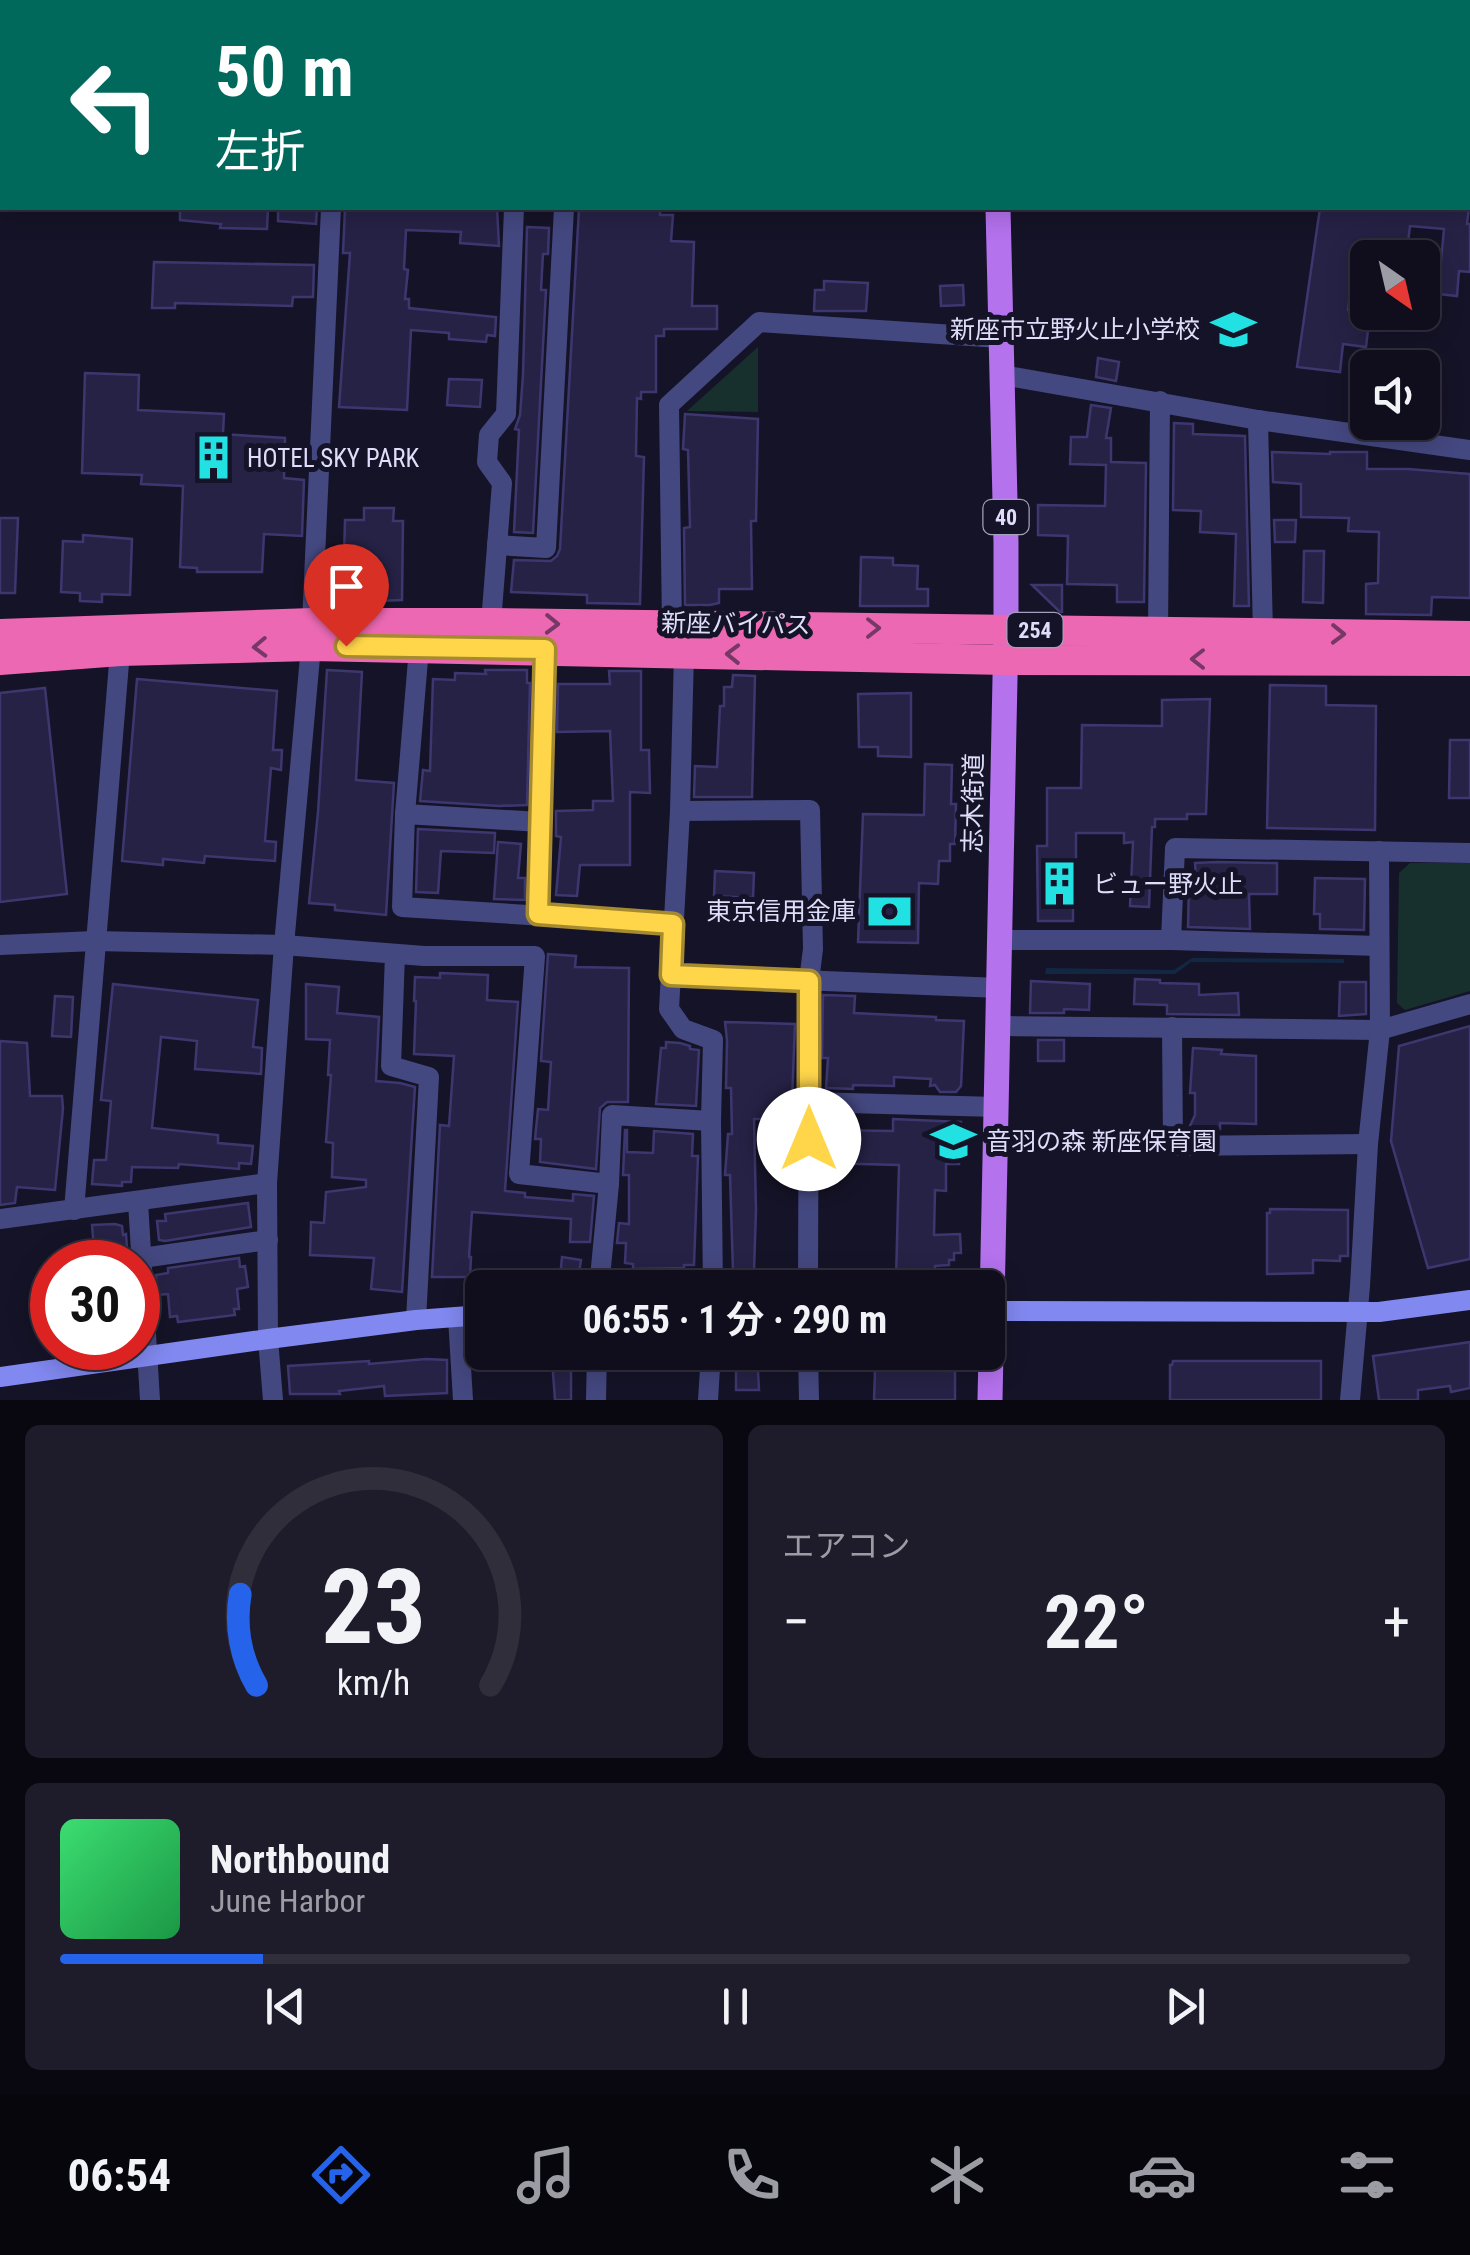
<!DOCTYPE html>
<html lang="ja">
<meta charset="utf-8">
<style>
:root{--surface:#100e1d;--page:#1e1c2a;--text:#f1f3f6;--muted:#9c9ca4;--line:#302e3b;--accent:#2563eb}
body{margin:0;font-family:"Roboto Condensed","Noto Sans JP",sans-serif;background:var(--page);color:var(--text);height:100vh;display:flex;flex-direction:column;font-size:38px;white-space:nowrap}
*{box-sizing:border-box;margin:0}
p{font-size:32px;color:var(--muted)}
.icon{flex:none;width:55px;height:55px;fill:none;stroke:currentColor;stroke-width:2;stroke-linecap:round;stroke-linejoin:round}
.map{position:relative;height:1400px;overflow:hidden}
.drawer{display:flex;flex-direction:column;gap:25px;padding:25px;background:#090810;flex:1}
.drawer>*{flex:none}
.hud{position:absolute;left:0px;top:0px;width:1470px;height:210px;box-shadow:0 5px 25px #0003,0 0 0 2px var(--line);background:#00695c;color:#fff;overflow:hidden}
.needle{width:65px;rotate:146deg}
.fabs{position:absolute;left:1350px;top:240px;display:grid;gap:20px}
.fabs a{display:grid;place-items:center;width:90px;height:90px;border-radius:15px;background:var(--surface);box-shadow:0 5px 25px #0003,0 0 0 2px var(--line);font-size:50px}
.speed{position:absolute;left:30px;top:1240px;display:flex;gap:20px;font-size:50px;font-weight:700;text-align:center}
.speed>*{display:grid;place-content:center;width:130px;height:130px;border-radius:50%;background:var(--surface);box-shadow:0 5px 25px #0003,0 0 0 2px var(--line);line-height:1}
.speed .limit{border:15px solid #d22;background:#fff;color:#111}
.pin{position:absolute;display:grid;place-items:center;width:85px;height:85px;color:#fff;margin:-102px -42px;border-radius:50% 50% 50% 0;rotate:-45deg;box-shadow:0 0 10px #0007}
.pin .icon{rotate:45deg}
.me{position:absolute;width:110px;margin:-55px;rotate:0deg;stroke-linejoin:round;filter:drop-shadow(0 0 8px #0008)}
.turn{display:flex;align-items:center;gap:35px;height:210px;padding:0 50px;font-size:45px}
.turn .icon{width:130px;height:130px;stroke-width:2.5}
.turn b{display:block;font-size:70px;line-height:85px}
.big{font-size:75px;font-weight:700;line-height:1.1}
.drawer .tile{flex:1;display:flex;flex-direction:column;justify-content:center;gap:15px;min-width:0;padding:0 35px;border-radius:15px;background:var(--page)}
.drawer .dial{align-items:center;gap:0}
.dial svg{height:260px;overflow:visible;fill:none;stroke:var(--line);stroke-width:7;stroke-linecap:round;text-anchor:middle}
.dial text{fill:var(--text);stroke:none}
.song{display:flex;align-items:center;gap:30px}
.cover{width:120px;height:120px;border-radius:15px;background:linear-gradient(135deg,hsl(140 70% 55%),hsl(140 70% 35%))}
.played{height:10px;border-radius:5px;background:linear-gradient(90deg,var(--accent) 15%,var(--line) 15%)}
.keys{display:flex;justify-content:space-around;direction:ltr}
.heat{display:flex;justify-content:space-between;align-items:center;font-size:55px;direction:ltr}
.drawer .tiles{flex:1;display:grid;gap:25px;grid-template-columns:1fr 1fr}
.tile:last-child{grid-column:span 2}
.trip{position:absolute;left:465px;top:1270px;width:540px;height:100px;border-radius:15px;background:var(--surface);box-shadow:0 5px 25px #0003,0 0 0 2px var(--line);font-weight:700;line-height:100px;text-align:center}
.tab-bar{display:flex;height:160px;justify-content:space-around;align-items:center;background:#06060c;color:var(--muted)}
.tab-bar .icon{width:70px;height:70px}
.tab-bar .current{color:var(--accent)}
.tab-bar b{font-size:45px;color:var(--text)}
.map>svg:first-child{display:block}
.green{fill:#17302d}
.water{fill:#122842}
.building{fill:#262246;stroke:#3d376f;stroke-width:2.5}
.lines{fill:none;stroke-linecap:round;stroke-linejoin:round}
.street{stroke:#444880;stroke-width:20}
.secondary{stroke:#8188ef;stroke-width:20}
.primary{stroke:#b472ed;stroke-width:25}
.highway{stroke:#ec68b3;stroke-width:30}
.oneway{stroke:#763966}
.route-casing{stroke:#a68a30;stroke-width:25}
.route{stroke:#ffd54a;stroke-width:18}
.labels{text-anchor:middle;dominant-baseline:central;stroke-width:10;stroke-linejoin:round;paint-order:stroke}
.shield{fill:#151327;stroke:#a2a1bb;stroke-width:2.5}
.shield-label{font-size:22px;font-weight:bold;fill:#dedefb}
.poi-label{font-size:25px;fill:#dedefb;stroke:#151327;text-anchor:start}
.street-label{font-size:25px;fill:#dedefb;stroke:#151327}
</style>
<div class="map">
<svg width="1470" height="1400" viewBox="0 0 1470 1400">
<rect width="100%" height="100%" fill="#151327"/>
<g class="green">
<polygon points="758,347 758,412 687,411"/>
<polygon points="1410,863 1470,863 1470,991 1405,1010 1397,1003 1399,873"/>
</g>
<polygon class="water" points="1192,958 1344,959 1344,963 1191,962 1175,974 1045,974 1046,968 1174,970"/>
<g class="building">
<polygon points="180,208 268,208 267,229 220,228 221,224 180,220"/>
<polygon points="278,208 317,208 316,224 278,221"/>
<polygon points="345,208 497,208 499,246 460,243 461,232 406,230 404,269 408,270 405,299 409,299 409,308 496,317 495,336 487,335 486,342 449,339 449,333 411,330 407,410 339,407 350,253 343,253"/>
<polygon points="579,208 660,208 660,215 673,215 671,241 694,242 692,306 717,306 717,329 664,329 664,336 656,336 656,392 641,392 641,399 637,398 636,456 644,457 640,604 587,603 587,595 511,592 514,560 551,561 557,556 560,549"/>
<polygon points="1320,208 1469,208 1467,224 1470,224 1470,272 1459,271 1457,296 1438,294 1444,229 1410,226 1406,258 1355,258 1348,310 1370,313 1366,347 1343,344 1340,372 1297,367"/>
<polygon points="527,227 549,228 548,254 543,254 541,290 546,290 533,533 514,532 519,430 515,429 520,415 523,375"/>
<polygon points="154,262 314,265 313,297 293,297 292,306 175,303 175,308 152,308"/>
<polygon points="824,281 868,283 866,311 814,311 815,290 824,290"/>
<polygon points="963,285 964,305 941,306 940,286"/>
<polygon points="1098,358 1119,362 1116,381 1096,377"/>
<polygon points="85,373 139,375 138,410 224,414 223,434 285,438 284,478 304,480 302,536 264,534 262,572 197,572 197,568 180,567 183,486 141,484 142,475 82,473"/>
<polygon points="449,379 482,380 480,407 447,405"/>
<polygon points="1091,405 1111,408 1106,438 1111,438 1111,462 1146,463 1144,602 1117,602 1117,585 1067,584 1068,536 1038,535 1038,505 1105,506 1106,465 1070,464 1071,437 1087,437"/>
<polygon points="685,414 758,419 756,521 751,521 752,589 719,589 719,603 710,605 685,605 684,528 690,527 688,450 683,449"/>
<polygon points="1174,423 1193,424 1193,434 1245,436 1249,606 1234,606 1236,534 1200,532 1201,511 1173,510"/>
<polygon points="1272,452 1330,454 1330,452 1367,452 1367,469 1408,469 1470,474 1470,598 1432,597 1431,615 1366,614 1366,584 1378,583 1379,532 1348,531 1349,518 1301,517 1301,484 1273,482"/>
<polygon points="364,508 394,508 393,521 403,521 402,600 353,602 343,592 345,520 364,520"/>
<polygon points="0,518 18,518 15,593 0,593"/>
<polygon points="1274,520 1296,520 1295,542 1275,542"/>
<polygon points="83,535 132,539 130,595 102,594 102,602 80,601 80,593 61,592 63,541 83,542"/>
<polygon points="1304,551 1324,551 1323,603 1303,602"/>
<polygon points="861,557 893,558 893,565 918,566 917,589 928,589 928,606 860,606"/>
<polygon points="1032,585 1062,585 1062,612 1060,612"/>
<polygon points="327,670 362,672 356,780 394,783 386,915 335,910 335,905 309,903 318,812"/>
<polygon points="485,670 527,670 527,683 530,683 527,805 499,806 420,801 423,770 430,771 433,679 455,680 455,673 486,674"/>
<polygon points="609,671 641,671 641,750 649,750 650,793 630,792 630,865 580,865 577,896 556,895 561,837 556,836 556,811 593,810 593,801 613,801 610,731 557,732 558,684 610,684"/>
<polygon points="733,675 755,676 752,797 694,797 695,766 717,767 720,706 724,706 724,687 732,687"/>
<polygon points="137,679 277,691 273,750 282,750 281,770 271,768 265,841 276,842 275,861 205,856 204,863 163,859 163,865 122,861"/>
<polygon points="1270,685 1326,686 1326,705 1376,706 1375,830 1267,828"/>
<polygon points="45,688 67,894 0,902 0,693"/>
<polygon points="911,693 911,757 878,756 878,747 859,747 858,694"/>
<polygon points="1210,699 1206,814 1187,814 1187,819 1155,819 1155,827 1152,827 1149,907 1130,906 1133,842 1124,843 1124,833 1076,833 1076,892 1073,892 1073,921 1038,921 1037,846 1047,846 1047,788 1081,788 1082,725 1162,726 1162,700"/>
<polygon points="1450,740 1470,740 1470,798 1449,798"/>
<polygon points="925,764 952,765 951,804 956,804 955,844 950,844 950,861 939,861 938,884 919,883 918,943 858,942 863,814 924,815"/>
<polygon points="418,829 495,833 494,853 441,851 438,893 416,892"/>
<polygon points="498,842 521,844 518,878 525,878 525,900 494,899"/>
<polygon points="1217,862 1277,863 1277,894 1249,894 1250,929 1188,927 1189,881 1196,880 1195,863"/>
<polygon points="715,871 754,873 753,898 714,896"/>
<polygon points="1315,878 1365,879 1364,930 1320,929 1320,914 1314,914"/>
<polygon points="548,954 576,956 575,967 629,968 628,1102 607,1102 600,1108 596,1169 540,1162 541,1139 535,1139 538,1109 548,1110 551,1062 541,1061"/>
<polygon points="440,973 488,975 487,1000 518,1002 505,1191 525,1193 525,1197 573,1201 573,1194 594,1196 590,1242 570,1242 571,1219 472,1212 469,1257 471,1257 470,1277 432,1277 440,1125 449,1126 454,1056 414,1054 416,1001 414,1001 415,977 440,978"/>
<polygon points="1135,979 1160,980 1160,983 1199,984 1199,995 1238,993 1239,1015 1167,1014 1167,1005 1134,1004"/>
<polygon points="1031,981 1090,984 1089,1010 1064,1009 1064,1013 1030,1013"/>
<polygon points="1340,982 1366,982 1366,1014 1339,1016"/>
<polygon points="113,984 258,1000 253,1047 262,1048 261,1074 195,1069 197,1041 161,1037 152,1128 218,1135 218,1143 253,1146 251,1164 239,1163 239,1169 179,1164 178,1168 132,1167 131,1182 122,1182 122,1186 92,1184 94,1160 106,1160 111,1101 101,1100"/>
<polygon points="306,984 339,987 337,1013 379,1017 376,1081 400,1083 415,1087 402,1292 371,1289 374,1258 310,1255 311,1222 324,1223 326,1192 366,1187 366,1180 332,1177 333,1143 326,1142 331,1075 328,1075 330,1040 306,1039"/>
<polygon points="823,995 855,996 854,1013 936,1017 936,1020 964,1021 961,1086 956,1092 940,1092 935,1085 930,1086 931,1079 894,1077 894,1086 853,1085 853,1089 826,1088 828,1058 822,1058"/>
<polygon points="55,996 73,997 71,1037 52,1036"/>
<polygon points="725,1022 795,1024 792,1101 795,1101 795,1119 754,1119 756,1210 754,1271 733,1272 730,1175 725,1175 728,1134 732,1134 731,1088 726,1088 727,1040"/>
<polygon points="1470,1026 1470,1259 1428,1268 1391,1141 1399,1046"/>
<rect x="1038" y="1040" width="26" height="21"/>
<polygon points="0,1041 27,1043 30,1096 62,1096 63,1109 55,1190 17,1187 15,1203 0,1205"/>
<polygon points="666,1042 680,1043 690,1046 690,1049 699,1050 696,1106 656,1104 661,1048 666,1048"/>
<polygon points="1193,1048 1222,1050 1221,1054 1256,1056 1256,1124 1220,1123 1220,1129 1189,1128 1195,1115 1195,1093 1190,1093"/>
<polygon points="893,1119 961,1122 959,1164 946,1164 946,1191 935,1190 934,1235 960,1234 961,1253 954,1253 954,1260 949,1260 949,1265 935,1266 935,1271 928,1271 928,1279 896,1279 899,1165 822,1163 823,1130 893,1131"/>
<polygon points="625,1130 627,1130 627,1152 653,1153 654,1131 693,1134 692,1156 698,1156 694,1265 684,1265 684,1268 633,1269 633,1264 625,1263 626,1243 617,1243 619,1223 629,1224 629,1175 623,1175"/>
<polygon points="248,1203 251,1227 165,1241 159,1240 157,1221 166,1221 165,1214"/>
<polygon points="1270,1209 1348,1210 1348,1256 1340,1256 1340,1261 1313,1260 1313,1273 1267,1274 1267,1213 1270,1213"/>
<polygon points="115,1224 122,1226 123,1235 126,1234 128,1262 95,1262 92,1225"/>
<polygon points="562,1257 581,1260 578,1280 560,1278"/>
<polygon points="239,1258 240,1267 245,1266 248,1287 237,1289 239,1309 234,1309 235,1315 178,1322 177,1316 170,1317 168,1294 157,1295 156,1275 168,1273 168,1268"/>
<polygon points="1470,1342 1470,1388 1451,1392 1450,1386 1418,1390 1418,1400 1379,1400 1373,1356"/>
<polygon points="736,1352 757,1352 759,1390 736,1390"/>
<polygon points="426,1359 447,1360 447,1393 385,1396 384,1386 339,1391 340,1394 290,1394 288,1366 369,1361 369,1364"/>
<polygon points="552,1359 571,1359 571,1400 555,1400"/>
<polygon points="1173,1361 1321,1361 1321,1400 1170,1400 1170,1365 1172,1365"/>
<polygon points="875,1370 955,1371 955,1400 874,1400"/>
</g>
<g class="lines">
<g class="street">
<polyline points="962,0 995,1"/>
<polyline points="55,2 55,0"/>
<polyline points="148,2 149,0"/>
<polyline points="340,2 340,0"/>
<polyline points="522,2 522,0"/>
<polyline points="575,2 575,0"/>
<polyline points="813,2 813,0"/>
<polyline points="1002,375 1258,420 1470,450"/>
<polyline points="1258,420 1263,633"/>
<polyline points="497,545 546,548 564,208"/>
<polyline points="312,623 331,208"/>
<polyline points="491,623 502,483 487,462 489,435 506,414 514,208"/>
<polyline points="672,627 669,405 759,322 1000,338"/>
<polyline points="1158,632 1160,401"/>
<polyline points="420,636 405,814 402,907 673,924"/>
<polyline points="684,653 680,811 669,1009 683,1029 713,1040 711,1121 713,1288"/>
<polyline points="680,811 810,810 813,949 809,981 808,1288"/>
<polyline points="405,814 540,822"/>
<polyline points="538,914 545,649"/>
<polyline points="1001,940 1171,940 1175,848 1470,853"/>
<polyline points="1171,940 1379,946"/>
<polyline points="0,945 95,941 284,945 424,956 535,956 519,1174 609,1184"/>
<polyline points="395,954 391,1066 429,1077 416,1320"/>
<polyline points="671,975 1000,988"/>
<polyline points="998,1026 1380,1030 1470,1004"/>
<polyline points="1172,1027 1173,1146 1368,1144"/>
<polyline points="809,1102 997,1107"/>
<polyline points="138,1202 150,1400"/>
<polyline points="74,1210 120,651"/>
<polyline points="0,1219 267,1183"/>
<polyline points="142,1258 268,1240"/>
<polyline points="599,1288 609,1184 612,1115 711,1121"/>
<polyline points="458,1317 463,1400"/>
<polyline points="808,1352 809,1400"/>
<polyline points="273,1400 268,1339 267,1183 284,945 311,646"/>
<polyline points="596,1400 597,1352"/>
<polyline points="708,1400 711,1352"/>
<polyline points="1350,1400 1360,1286 1368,1144 1380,1030 1379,851"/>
</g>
<g class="secondary">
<polyline points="988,1311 1379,1312 1470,1300"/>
<polyline points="0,1377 268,1339 416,1320 482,1315"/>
</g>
<g class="primary">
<polyline points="995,0 995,2"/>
<polyline points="990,1400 1006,630 1006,543 998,208"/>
</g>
<g class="highway">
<polyline points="0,634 312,623 491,623 1470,636"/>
<polyline points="0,660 120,651 311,646 1006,660 1470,661"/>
</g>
</g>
<defs><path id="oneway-chevron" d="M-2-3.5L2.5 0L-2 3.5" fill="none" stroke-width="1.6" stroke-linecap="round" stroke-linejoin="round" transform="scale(2.5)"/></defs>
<g class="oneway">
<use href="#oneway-chevron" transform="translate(552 624) rotate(1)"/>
<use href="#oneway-chevron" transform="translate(873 628)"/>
<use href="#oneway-chevron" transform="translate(1338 634) rotate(1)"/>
<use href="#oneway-chevron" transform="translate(260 647) rotate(178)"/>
<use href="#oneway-chevron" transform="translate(733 654) rotate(-179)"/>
<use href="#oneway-chevron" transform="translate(1198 659) rotate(180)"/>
</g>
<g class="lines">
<defs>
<polyline id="route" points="346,646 545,649 538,914 673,924 671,975 809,981 809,1139"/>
</defs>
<use href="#route" class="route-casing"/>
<use href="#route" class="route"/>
</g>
<defs>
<symbol id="school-bare" viewBox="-9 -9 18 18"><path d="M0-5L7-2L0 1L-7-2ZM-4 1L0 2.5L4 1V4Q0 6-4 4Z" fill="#22e1e3" stroke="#151327" stroke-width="2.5" paint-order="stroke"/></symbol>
<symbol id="building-bare" viewBox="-9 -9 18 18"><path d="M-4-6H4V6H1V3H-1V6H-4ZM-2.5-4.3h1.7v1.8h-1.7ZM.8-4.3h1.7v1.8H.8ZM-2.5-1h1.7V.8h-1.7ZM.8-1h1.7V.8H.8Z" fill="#22e1e3" stroke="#151327" stroke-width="2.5" paint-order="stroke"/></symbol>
<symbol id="bank-bare" viewBox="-9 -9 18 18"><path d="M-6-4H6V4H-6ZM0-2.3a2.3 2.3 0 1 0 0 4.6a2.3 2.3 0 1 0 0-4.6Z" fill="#22e1e3" stroke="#151327" stroke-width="2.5" paint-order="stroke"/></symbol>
</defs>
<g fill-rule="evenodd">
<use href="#school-bare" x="1202" y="298" width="63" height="63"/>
<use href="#building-bare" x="182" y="426" width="63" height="63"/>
<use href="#building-bare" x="1028" y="852" width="63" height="63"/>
<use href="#bank-bare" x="858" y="880" width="63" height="63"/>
<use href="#school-bare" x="922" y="1110" width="63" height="63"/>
</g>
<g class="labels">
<g class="shield">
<rect x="983.5" y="500" width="45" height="34" rx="8"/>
<rect x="1007.5" y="613" width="55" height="34" rx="8"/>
</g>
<g class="shield-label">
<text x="1006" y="517">40</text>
<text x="1035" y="630">254</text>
</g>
<g class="poi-label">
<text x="1200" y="329" text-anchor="end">新座市立野火止小学校</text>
<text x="247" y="458">HOTEL SKY PARK</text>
<text x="1093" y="884">ビュー野火止</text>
<text x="856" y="911" text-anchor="end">東京信用金庫</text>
<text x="986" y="1141">音羽の森 新座保育園</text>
</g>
<g class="street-label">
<text transform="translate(736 624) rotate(1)">新座バイパス</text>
<text transform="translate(973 803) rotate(-89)">志木街道</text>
</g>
</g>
</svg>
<div class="fabs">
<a><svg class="needle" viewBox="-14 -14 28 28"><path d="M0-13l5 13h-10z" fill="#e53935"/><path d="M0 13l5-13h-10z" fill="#9c9ca4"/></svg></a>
<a><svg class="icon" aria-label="sound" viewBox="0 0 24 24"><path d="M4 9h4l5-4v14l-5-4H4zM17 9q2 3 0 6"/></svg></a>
</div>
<div class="speed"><div class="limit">30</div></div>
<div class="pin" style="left:346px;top:646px;background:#d93025"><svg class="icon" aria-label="arrive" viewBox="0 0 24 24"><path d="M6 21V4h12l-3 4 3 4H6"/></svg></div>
<svg class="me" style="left:809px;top:1139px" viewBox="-20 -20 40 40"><circle r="19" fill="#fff"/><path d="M0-13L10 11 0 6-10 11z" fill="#ffd54a"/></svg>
<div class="trip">06:55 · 1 分 · 290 m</div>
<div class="hud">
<div class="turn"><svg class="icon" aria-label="left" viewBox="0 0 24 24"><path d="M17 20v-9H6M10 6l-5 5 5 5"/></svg><div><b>50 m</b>左折</div></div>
</div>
</div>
<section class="drawer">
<div class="tiles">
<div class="tile dial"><svg viewBox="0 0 100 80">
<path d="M14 69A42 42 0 1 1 86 69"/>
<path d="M14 69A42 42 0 0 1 9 41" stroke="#2563eb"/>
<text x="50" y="56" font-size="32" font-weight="700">23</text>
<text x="50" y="72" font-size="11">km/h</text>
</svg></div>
<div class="tile"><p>エアコン</p>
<div class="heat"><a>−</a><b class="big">22°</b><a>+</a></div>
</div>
<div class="tile">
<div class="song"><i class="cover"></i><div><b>Northbound</b><p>June Harbor</p></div></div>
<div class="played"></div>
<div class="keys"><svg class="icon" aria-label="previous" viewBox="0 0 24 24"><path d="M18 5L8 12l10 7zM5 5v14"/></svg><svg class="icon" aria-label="pause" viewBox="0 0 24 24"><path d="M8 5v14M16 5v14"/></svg><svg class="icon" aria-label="next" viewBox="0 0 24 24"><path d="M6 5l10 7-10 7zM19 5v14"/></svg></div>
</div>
</div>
</section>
<nav class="tab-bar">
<b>06:54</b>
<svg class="icon current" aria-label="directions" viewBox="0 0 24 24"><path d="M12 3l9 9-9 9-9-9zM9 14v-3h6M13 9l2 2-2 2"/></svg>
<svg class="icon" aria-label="music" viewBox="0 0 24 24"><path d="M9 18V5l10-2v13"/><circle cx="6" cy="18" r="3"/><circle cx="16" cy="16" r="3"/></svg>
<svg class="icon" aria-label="phone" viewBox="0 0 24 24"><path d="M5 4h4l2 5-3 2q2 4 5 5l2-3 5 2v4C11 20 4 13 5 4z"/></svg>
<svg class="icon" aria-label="climate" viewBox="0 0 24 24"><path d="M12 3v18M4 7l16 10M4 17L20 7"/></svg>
<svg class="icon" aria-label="car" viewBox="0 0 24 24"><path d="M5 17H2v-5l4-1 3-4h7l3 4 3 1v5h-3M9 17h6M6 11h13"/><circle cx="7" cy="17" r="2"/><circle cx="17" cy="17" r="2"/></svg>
<svg class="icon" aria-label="filters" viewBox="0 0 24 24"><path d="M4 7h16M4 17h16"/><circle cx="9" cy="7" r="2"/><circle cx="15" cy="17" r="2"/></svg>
</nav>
